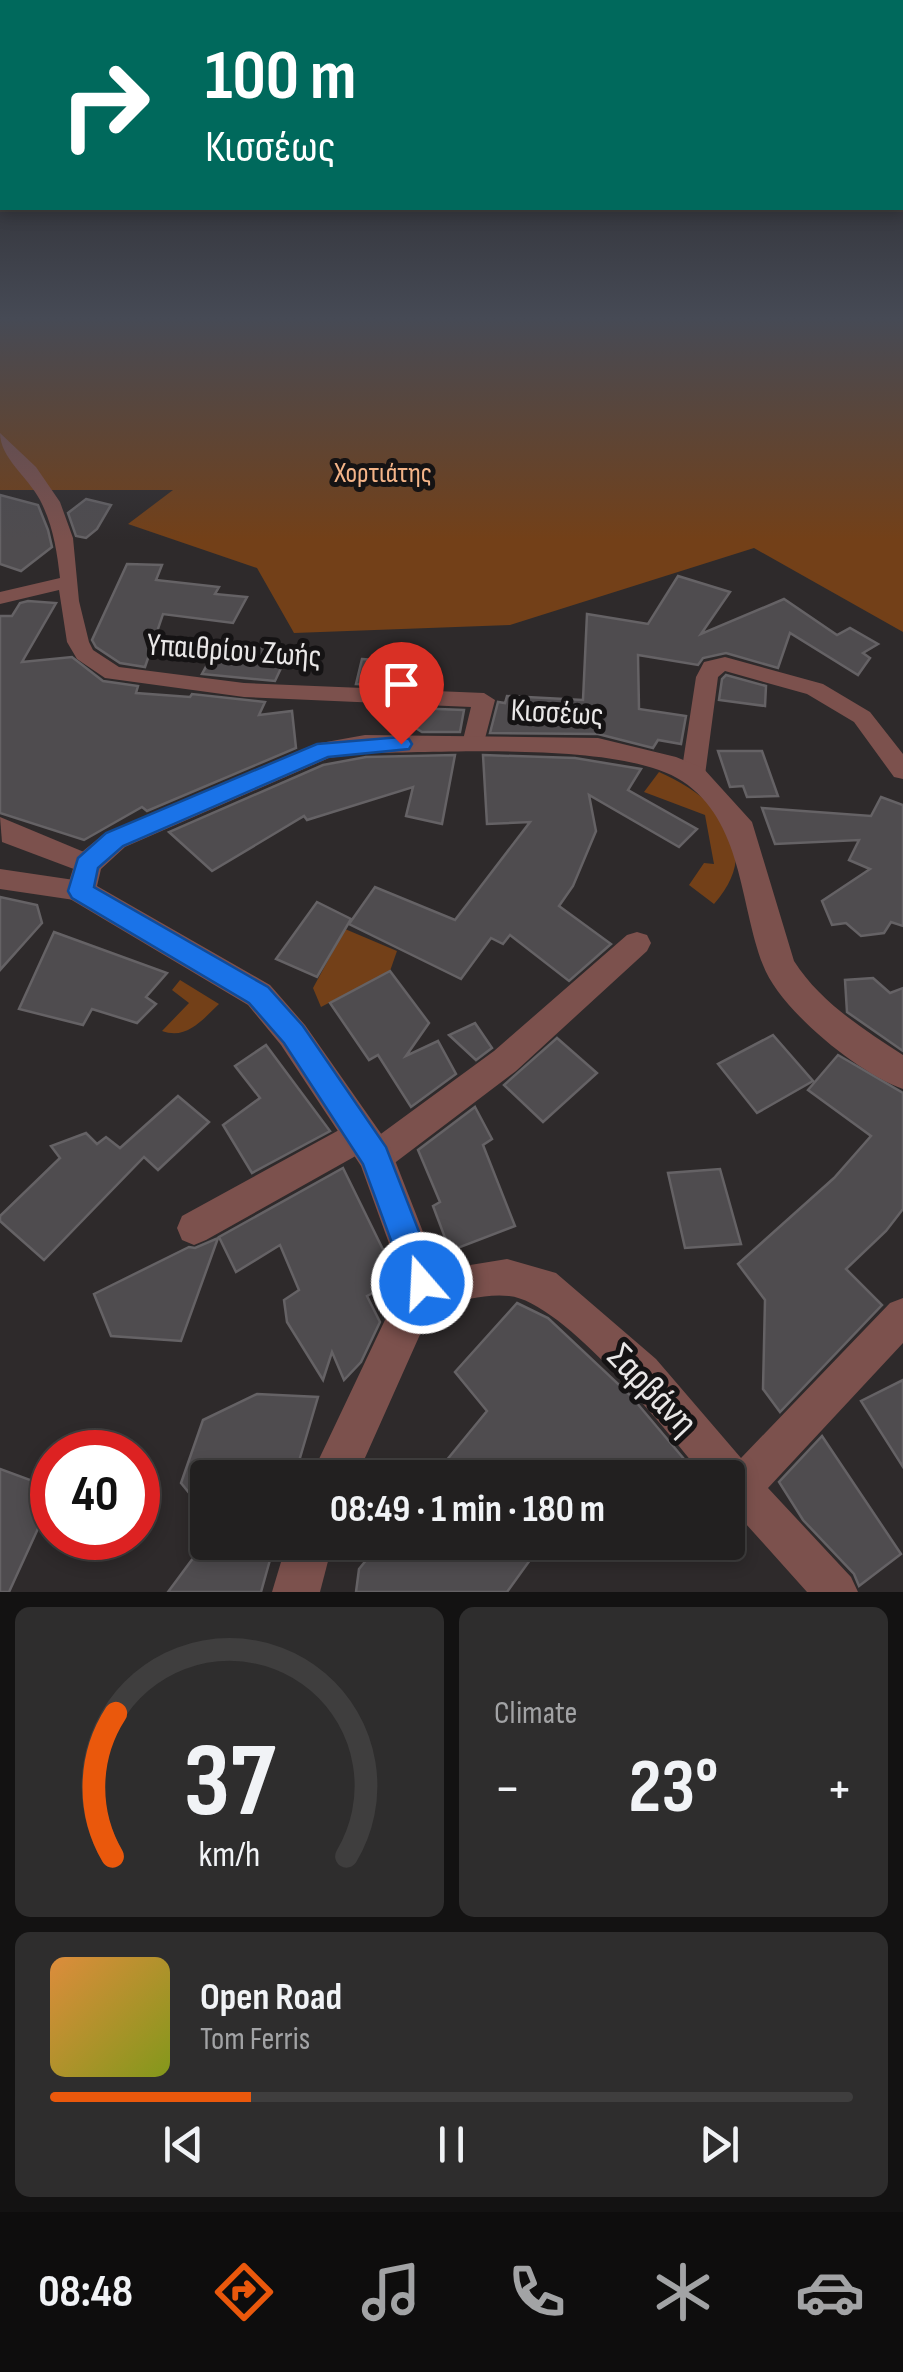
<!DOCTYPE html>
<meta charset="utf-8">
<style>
:root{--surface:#222020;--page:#2e2d2d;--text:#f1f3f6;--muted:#a2a3a5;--line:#3f3e3e;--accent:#ea580c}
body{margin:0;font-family:"Sofia Sans Condensed",sans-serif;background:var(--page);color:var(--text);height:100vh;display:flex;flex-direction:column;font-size:38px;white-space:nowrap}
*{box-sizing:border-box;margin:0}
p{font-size:32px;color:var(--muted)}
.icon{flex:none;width:55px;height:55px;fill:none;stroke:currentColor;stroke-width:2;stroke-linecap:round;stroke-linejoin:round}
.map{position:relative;height:1592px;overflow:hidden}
.sheet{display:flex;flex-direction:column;gap:15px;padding:15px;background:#131212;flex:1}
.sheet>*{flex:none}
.guide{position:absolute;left:0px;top:0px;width:905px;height:210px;box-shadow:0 5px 15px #0003,0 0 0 2px var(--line);background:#00695c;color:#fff;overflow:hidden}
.speed{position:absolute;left:30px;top:1430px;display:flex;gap:20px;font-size:50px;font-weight:700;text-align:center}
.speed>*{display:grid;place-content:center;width:130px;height:130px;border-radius:50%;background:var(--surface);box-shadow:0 5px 15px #0003,0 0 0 2px var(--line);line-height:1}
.speed .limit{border:15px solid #d22;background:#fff;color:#111}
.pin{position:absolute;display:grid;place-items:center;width:85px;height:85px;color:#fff;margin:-102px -42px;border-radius:50% 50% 50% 0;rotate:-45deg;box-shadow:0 0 10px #0007}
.pin .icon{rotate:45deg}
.me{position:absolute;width:110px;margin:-55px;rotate:341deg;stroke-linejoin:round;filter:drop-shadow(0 0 8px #0008)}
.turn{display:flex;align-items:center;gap:35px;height:210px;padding:0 40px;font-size:45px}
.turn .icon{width:130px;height:130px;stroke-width:2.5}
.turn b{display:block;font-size:70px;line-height:85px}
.big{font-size:75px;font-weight:700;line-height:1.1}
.sheet .tile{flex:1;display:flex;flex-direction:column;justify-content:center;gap:15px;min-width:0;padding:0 35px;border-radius:15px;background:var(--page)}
.sheet .dial{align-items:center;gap:0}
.dial svg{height:260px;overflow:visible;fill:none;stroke:var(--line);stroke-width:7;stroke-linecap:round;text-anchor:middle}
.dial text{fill:var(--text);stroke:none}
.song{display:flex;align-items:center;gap:30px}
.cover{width:120px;height:120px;border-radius:15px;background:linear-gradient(135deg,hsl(30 70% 55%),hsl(70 70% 35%))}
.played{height:10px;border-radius:5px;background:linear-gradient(90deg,var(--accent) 25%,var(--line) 25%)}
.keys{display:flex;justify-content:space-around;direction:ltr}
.heat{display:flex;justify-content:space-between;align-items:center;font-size:55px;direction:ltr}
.sheet .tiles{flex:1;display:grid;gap:15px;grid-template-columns:1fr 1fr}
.tile:last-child{grid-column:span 2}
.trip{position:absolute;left:190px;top:1460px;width:555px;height:100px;border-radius:10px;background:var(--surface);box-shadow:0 5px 15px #0003,0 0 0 2px var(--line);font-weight:700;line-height:100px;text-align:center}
.dock{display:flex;height:160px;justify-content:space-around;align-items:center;background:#0e0d0d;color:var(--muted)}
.dock .icon{width:70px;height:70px}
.dock .on{color:var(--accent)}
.dock b{font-size:45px;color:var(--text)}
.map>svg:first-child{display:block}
.green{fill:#734018}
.building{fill:#4f4c4f;stroke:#656265;stroke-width:2.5}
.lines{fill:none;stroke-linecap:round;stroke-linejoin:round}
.minor{fill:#7c514d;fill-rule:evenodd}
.tertiary{fill:#7c514d;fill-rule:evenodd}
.route{fill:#1a73e8;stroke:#114b97;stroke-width:2.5}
.labels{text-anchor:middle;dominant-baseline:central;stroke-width:10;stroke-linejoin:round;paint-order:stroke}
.far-park-label{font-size:28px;fill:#f4b488;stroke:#151314}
.street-label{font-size:32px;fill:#e9e7e7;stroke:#151314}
.near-street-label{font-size:38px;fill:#e9e7e7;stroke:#151314}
</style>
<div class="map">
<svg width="903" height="1592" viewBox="0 0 903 1592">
<rect width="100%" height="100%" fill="#2e2a2b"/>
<g class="green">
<polygon points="0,317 903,317 903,632 754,548 510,625 294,633 257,568 128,524 173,490 0,490"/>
<path d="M659 772C717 798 766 845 714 904L689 885 704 863 714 864 705 815 644 792Z"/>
<polygon points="345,929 397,951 390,971 321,1007 313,988"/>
<path d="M180 980 219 1004C202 1020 187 1040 162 1031L189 1003 172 990Z"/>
</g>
<g class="building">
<polygon points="0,495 38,505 48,530 52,547 21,571 0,564"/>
<polygon points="86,499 111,505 97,529 86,538 76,536 68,513"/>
<polygon points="127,564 162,565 156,580 219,587 215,594 247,597 233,623 163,614 145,667 120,663 96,647 92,640"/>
<polygon points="678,576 730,592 701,634 784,599 837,635 850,628 878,644 863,653 870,658 858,675 790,633 778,668 726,653 703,658 698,665 638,655 639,709 686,716 681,744 658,740 653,748 598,734 490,733 498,702 505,703 507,696 583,700 587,614 648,624"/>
<polygon points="28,601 56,603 22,662 72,657 103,681 138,686 136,693 190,697 192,694 265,702 259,715 292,711 296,748 147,811 142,807 84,840 0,813 0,616 12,616 20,603"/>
<polygon points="219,643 289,651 275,681 202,674"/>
<polygon points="362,659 418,663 414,686 356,684"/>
<polygon points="726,675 766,686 765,706 719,700 722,679"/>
<polygon points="382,707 464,710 460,732 422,732"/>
<polygon points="718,751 762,751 778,796 747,797 743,786 730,787"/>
<polygon points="455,755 442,824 406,816 413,787 307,820 304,816 212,871 169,832 323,765 366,757"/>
<polygon points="483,755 575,758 641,769 628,790 697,829 679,847 589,795 596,831 573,886 559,906 611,944 569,981 510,935 503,944 491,938 461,979 349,924 375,887 455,920 530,822 487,824"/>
<polygon points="881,797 903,805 903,926 891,922 884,933 861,936 846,923 832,925 822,901 870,869 849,860 859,840 775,844 762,808 871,816"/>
<polygon points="0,897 37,905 42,923 0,970"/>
<polygon points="317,902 351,919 317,977 276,959"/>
<polygon points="54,932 167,973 146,997 156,1004 137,1023 92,1009 83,1025 19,1009"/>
<polygon points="390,971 429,1023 406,1056 438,1041 456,1074 411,1107 378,1055 369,1060 330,1003"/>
<polygon points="873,978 890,993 903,988 903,1051 847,1012 845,980"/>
<polygon points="475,1023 492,1048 476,1060 449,1035"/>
<polygon points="773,1035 813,1081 757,1113 718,1064"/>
<polygon points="557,1038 597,1073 543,1122 504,1085"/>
<polygon points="266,1045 330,1131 252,1173 223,1125 260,1098 235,1066"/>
<polygon points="838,1055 903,1093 903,1209 886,1231 846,1269 882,1305 780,1412 763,1389 765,1300 738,1264 834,1178 871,1136 808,1090"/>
<polygon points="178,1096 209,1122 158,1170 144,1157 44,1260 0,1221 0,1216 60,1158 51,1146 86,1133 97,1144 106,1137 120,1148"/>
<polygon points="475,1107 492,1139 483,1145 515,1226 450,1251 433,1206 440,1202 418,1150"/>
<polygon points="343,1168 398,1280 367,1296 380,1322 361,1362 344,1380 332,1352 323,1380 287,1322 284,1300 299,1290 280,1245 236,1272 219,1237"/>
<polygon points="720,1169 741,1244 685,1248 668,1173"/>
<polygon points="218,1238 181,1341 111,1336 94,1294 189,1247 195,1248"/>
<polygon points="517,1303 548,1318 631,1396 700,1478 432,1478 487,1411 455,1372"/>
<polygon points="903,1380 903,1467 861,1401"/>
<polygon points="257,1394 318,1397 294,1478 208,1478 208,1516 181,1483 203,1420"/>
<polygon points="822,1436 901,1554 859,1586 854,1574 803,1520 779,1482"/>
<polygon points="0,1469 52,1488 52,1498 9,1592 0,1592"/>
<polygon points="205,1542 275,1542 261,1592 168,1592"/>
<polygon points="381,1542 543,1542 507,1592 356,1592 359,1569"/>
</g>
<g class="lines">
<g class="minor">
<path d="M0 433 36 467 60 502 73 538 79 601 89 642 93 650 119 667 244 683 484 693 495 700 482 750H466L462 744 471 707 244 697 105 678 77 659 67 642 59 590 0 604V592L60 578C57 551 53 525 40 500 28 477 0 458 0 433Z"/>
<polygon points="725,657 823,684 870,712 903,754 903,779 894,777 854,722 807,694 725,671 718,677 705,775 702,781 684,781 681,775 696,677 704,662"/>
<polygon points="0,817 96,857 100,864 96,871 87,874 2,842"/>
<polygon points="0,869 81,881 91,884 95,891 91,898 81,901 0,889"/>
<polygon points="637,932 647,935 651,943 647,951 516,1071 388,1168 376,1173 364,1168 361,1153 206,1240 194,1245 182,1240 177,1228 182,1216 350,1124 362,1120 374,1124 378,1136 494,1051 627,935"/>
<path d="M507 1259 556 1273 656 1359 741 1458 890 1303 903 1298V1343L768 1488 851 1577 858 1592H807L728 1504V1478H705C670 1434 563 1301 509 1296 475 1292 448 1311 410 1296L405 1283 410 1270 423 1265 458 1267Z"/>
</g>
<g class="tertiary">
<path d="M365 735 598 738 676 757 703 768 752 822 794 961C820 1002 863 1029 903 1055V1089C858 1073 780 1010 763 965 739 902 743 821 682 781 621 741 442 753 365 753L329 758 125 847 101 869 97 886 270 985 305 1025 389 1145 443 1283 356 1478H310L403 1282 361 1166 281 1045 248 1005 70 899 66 891 77 856 105 833 315 744Z"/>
<polygon points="287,1542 333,1542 320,1592 272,1592"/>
</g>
</g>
<linearGradient id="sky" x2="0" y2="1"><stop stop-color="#191718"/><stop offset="0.59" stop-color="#464a55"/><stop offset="1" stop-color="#464a55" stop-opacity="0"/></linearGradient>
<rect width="903" height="540" fill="url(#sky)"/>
<polygon class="route" points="401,737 409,739 412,744 409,749 328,757 123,846 98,868 94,887 268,987 303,1026 386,1147 439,1283 434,1295 422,1300 411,1295 363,1164 284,1043 249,1003 72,898 68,891 78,858 106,833 317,744"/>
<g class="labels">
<g class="far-park-label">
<text x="383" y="473">Χορτιάτης</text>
</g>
<g class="street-label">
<text transform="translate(234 651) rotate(4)">Υπαιθρίου Ζωής</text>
<text transform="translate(557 713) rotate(3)">Κισσέως</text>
</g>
<g class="near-street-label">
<text transform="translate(652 1390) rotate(46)">Σαρβάνη</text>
</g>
</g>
</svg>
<div class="speed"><div class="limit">40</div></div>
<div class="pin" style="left:401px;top:744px;background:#d93025"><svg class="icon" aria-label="arrive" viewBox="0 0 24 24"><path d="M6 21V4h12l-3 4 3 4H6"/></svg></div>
<svg class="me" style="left:422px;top:1283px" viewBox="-20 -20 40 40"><circle r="17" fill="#1a73e8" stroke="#fff" stroke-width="3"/><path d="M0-11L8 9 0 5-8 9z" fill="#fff"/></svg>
<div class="trip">08:49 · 1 min · 180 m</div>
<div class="guide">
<div class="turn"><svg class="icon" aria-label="right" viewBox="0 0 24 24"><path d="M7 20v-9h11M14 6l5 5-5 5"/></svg><div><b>100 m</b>Κισσέως</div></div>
</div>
</div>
<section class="sheet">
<div class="tiles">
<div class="tile dial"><svg viewBox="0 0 100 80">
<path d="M14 69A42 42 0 1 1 86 69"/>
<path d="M14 69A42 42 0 0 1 15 25" stroke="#ea580c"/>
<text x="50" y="56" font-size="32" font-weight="700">37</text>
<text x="50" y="72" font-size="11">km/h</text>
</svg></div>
<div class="tile"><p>Climate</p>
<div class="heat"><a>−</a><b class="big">23°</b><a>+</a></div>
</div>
<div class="tile">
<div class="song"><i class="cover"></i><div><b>Open Road</b><p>Tom Ferris</p></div></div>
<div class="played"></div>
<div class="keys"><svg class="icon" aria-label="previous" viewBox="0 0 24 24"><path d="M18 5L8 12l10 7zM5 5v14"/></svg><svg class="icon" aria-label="pause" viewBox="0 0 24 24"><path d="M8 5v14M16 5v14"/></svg><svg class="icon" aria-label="next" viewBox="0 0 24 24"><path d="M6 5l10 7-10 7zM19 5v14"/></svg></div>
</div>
</div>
</section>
<nav class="dock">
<b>08:48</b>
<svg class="icon on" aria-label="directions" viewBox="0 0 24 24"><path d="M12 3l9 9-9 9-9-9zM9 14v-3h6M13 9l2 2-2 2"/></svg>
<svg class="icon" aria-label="music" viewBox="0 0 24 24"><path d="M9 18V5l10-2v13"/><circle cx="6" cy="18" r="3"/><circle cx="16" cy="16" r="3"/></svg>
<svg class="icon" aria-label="phone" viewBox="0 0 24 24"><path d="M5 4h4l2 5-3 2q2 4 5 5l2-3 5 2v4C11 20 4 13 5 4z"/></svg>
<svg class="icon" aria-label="climate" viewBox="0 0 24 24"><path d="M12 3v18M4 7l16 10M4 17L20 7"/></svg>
<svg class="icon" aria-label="car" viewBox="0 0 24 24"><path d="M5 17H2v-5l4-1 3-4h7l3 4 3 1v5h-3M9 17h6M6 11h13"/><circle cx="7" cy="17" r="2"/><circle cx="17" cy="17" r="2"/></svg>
</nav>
